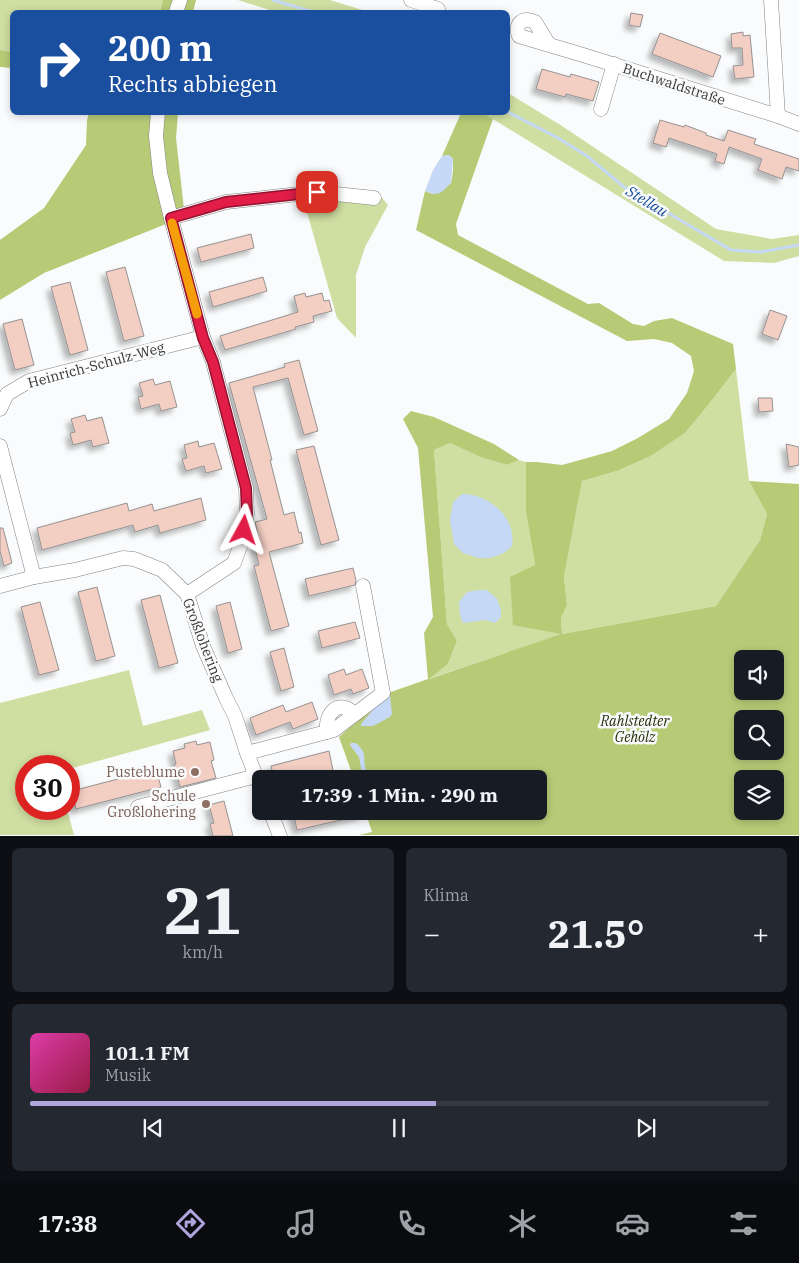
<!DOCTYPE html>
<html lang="de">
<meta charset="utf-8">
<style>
:root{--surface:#171b24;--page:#242831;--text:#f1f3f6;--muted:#9ea1a6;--line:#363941;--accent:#afa4db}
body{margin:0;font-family:"IBM Plex Serif",serif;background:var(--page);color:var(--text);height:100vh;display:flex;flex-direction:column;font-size:19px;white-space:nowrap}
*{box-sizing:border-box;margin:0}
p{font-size:16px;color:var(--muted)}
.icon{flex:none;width:28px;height:28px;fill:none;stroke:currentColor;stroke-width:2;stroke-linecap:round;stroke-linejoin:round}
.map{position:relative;height:836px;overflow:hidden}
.details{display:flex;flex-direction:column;gap:12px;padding:12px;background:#0d0f14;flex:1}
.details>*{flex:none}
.banner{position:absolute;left:10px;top:10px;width:500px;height:105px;border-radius:8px;box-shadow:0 2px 8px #0003;background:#1a4fa0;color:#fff;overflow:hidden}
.fabs{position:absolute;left:734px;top:650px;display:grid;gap:10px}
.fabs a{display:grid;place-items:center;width:50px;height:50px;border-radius:8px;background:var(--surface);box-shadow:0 2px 8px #0003;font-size:25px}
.speed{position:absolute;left:15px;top:755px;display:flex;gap:10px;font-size:25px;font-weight:700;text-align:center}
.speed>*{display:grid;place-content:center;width:65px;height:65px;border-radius:50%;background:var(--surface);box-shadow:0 2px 8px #0003;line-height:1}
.speed .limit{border:8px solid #d22;background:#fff;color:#111}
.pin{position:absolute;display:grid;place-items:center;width:42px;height:42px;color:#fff;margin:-21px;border-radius:10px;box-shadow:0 2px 8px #0006}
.me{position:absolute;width:55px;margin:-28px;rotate:5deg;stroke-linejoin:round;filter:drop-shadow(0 0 4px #0008)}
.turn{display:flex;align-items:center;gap:18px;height:105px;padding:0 15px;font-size:22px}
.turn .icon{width:65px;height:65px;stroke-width:2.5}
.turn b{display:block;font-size:35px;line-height:42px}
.big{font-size:38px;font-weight:800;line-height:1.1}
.details .widget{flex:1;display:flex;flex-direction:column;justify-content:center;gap:8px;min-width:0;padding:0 18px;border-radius:8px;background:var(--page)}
.details .dial{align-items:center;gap:0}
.dial b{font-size:65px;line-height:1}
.song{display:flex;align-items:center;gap:15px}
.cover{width:60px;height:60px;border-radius:8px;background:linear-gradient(135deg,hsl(320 70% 55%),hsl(340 70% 35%))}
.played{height:5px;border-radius:2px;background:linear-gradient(90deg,var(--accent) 55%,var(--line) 55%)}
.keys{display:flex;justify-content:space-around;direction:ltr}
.heat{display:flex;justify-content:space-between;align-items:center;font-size:28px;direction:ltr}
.details .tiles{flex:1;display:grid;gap:12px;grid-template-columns:1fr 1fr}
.widget:last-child{grid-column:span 2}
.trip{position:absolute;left:252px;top:770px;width:295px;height:50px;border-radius:8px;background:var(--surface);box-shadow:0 2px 8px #0003;font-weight:800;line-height:50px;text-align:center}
.dock{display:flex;height:80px;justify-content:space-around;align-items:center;background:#090b0e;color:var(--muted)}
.dock .icon{width:35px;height:35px}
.dock .selected{color:var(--accent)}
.dock b{font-size:22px;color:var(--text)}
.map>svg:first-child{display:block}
.green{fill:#cfdea1}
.forest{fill:#b7cb77;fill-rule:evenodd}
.water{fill:#c5d8f5}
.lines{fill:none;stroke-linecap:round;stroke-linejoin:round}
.stream{stroke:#c5d8f5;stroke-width:3}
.building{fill:#f3cec3;stroke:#949292;filter:url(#shadow)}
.minor-casing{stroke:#838384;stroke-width:15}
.minor{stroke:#fff;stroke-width:14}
.route-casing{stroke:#92132f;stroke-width:12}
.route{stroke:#e11d48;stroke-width:9}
.slow{stroke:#f59e0b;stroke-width:9}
.education-dot{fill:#8d6e63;stroke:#fafbfc;stroke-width:2}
.labels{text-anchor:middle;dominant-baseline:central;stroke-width:5;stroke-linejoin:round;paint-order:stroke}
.street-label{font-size:14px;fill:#383839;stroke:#fafbfc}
.park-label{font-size:14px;font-style:italic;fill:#262d09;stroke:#fafbfc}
.education-label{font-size:14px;fill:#785e54;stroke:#fafbfc;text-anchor:end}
.water-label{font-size:15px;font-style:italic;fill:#144898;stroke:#fafbfc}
</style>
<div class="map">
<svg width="799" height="836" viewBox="0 0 799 836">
<defs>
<filter id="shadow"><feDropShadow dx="-4.5" dy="4.5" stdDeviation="2.5" flood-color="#0004"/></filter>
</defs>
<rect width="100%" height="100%" fill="#fafbfc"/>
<g class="green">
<polygon points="0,0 163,0 160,12 12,12 12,52 0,50"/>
<polygon points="238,0 330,0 369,12 276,12"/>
<polygon points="508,93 562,126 716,229 772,239 799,235 799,256 774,263 724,261 483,113 508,112"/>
<polygon points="379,194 388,205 365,247 356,275 356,338 337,318 303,198"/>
<polygon points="736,369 749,481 767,514 760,540 716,606 562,634 428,679 448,664 457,641 447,624 434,450 450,443 480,457 507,465 519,460 526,462 526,512 535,565 562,633 561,618 567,605 564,577 582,481 617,471 651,456 685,433 709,404"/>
<polygon points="129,670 143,726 202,710 210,730 69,769 69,766 26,766 26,809 67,809 74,835 0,835 0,703"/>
</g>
<g class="forest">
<polygon points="163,0 196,0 193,12 160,12"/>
<polygon points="0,50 12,52 12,68 0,67"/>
<polygon points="89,113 178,113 176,138 184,209 166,224 44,273 0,300 0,240 44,208 86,145 87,120"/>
<path d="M461 113H483L493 119 456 224 458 235 588 304 599 303 633 324 644 326 654 321 672 318 733 344 736 369 709 404 685 433 651 456 617 471 582 481 564 577 567 605 561 618 562 634 716 606 760 540 767 514 749 481 799 484V835H359L372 832 365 811H539V779H354L339 737 388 693 428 679 424 633 433 617 418 448 403 419 411 411 434 417 494 444 519 460 507 465 480 457 450 443 434 450 447 624 457 641 448 664 429 679 561 634 513 625 510 577 535 565 526 512V462H537L562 465 612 451 638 438 669 419 687 393 694 371 691 356 672 343 654 339 627 341 416 230 425 191 433 194 451 183 453 171V159L449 155 442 156ZM742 659H775V691H742ZM742 719H775V751H742ZM742 779H775V811H742Z"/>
</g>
<g class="water">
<path d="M449 155 453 159 451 183C441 193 439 197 425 191L433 170 442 156Z"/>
<path d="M462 494C489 494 517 518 512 546L504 553 490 558H479L463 553 454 544 450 520 453 502Z"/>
<polygon points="479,590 487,590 497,599 501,610 501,617 495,623 486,620 463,623 460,615 459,602 467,592"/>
<polygon points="389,694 390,695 392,714 390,717 373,726 361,726 361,724 376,706"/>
<path d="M351 743H356C369 755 362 757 366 771 366 772 370 778 371 779H363L359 757 350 745Z"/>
</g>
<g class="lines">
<g class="stream">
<polyline points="273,0 313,12"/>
<polyline points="508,112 558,138 587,156 624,187 731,250 761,252 799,245"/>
</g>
</g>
<g class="building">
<polygon points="631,13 643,15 640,27 629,25"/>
<polygon points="743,32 743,36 750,35 754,77 735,79 733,66 743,65 742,48 732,48 731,34"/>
<polygon points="660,33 721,56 713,77 652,54"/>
<polygon points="542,69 570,77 571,74 599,82 593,101 566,94 565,97 536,89"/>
<polygon points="660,120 684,127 685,125 706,133 706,135 724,141 728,130 756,139 754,144 799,159 799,171 786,167 782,179 758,170 762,159 729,147 724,164 715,161 717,154 669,138 666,147 653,143"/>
<polygon points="251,234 254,248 201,262 197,248"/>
<polygon points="125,267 144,336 124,341 106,272"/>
<polygon points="263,277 267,291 213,307 209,292"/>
<polygon points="70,282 88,350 70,355 51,287"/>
<polygon points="305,293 306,297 322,293 324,301 329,300 332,311 313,316 314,322 295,327 296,329 225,350 220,336 298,312 294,296"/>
<polygon points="770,310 787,316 778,340 762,334"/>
<polygon points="22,319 34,365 15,370 3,324"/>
<polygon points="299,360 318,431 304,435 288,378 253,387 272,460 270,460 284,515 294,512 299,533 301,532 303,543 269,552 289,626 271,631 254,566 259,565 254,545 260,543 255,522 267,519 229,383 285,367 284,364"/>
<polygon points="153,379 155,385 170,381 177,407 161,411 159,404 141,409 138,397 143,396 139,383"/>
<polygon points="758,398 772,398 773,411 759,412"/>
<polygon points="85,415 87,421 102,417 109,443 93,447 91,440 73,445 70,433 75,432 71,419"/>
<polygon points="198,441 199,447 214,443 222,469 206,473 204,466 186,471 182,459 187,458 184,445"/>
<polygon points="786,444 799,447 799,465 789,467"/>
<polygon points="314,446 339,540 321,545 296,450"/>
<polygon points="201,498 206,520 160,533 158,525 135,532 133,525 42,550 37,528 127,503 129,511 152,504 154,511"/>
<polygon points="0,528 3,528 12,563 4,566 0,551"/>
<polygon points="353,568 356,581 355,585 309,596 305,579"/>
<polygon points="97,587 115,656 96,661 78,592"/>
<polygon points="160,595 178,663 159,668 141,600"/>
<polygon points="40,602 59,670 39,675 21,607"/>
<polygon points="230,602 242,649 228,653 216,606"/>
<polygon points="355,622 360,638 322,648 318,631"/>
<polygon points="284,648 294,687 281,691 270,652"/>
<polygon points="344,669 346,675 362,669 369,688 353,694 351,689 334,695 328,675"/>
<polygon points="312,702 318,719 293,729 290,722 256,735 250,718 283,705 286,712"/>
<polygon points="196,741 197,745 210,742 214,760 211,761 216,778 180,787 174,765 176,764 173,751 185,748 184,744"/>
<polygon points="329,751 333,770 297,779 274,779 271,766"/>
<polygon points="156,769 161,787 76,809 72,791"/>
<polygon points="224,801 233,836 213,836 210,824 214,823 209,805"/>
<polygon points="293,811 363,811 363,815 297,830"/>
</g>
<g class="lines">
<defs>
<g id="minor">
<polyline points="411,0 438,9 439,12"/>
<polyline points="771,0 778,116"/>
<polyline points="176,12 180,0"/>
<path d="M549 45 535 22C523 16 514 24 519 36L583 55 778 116 799 124"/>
<polyline points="601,109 614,64"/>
<polyline points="158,112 156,136 160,173 171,218 203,337 213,362 246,488 247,514 242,541 234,563 187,594"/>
<polyline points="171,218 226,202 317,192 374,198"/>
<polyline points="0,409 7,394 29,381 203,337"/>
<polyline points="0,446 34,577"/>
<polyline points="0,586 34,577 75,570 123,558 134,559 162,570 187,594 203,646 226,698 235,716 247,753 261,789"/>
<path d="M327 732C325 713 338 698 355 714"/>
<polyline points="247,753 334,730 383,693 363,586"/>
<polyline points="138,807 256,776"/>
<polyline points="270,811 280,836"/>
</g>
</defs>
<use href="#minor" class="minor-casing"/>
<use href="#minor" class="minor"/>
</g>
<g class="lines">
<defs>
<polyline id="route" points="244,530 247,514 246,488 213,362 203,338 171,218 226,202 317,192"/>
</defs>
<use href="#route" class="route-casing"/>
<use href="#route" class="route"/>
<polyline class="slow" points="172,223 197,314"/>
</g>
<g class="education-dot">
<circle cx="195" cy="772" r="5"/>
<circle cx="206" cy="804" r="5"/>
</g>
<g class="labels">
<g class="street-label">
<text transform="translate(674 84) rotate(18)">Buchwaldstraße</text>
<text transform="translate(96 365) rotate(-15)">Heinrich-Schulz-Weg</text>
<text transform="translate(203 640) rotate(69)">Großlohering</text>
</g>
<g class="park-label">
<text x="635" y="721">Rahlstedter<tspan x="635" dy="16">Gehölz</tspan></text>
</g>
<g class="education-label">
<text x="185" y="772">Pusteblume</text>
<text x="196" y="796">Schule<tspan x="196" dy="16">Großlohering</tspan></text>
</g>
<g class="water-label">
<text transform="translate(647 201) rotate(31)">Stellau</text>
</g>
</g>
</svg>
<div class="fabs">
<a><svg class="icon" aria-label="sound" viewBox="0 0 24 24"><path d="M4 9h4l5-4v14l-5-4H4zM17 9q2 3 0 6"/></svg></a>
<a><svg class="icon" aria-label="search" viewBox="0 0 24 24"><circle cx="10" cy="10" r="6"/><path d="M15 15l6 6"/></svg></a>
<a><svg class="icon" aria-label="layers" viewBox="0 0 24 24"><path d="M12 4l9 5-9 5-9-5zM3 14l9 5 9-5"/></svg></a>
</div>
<div class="speed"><div class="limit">30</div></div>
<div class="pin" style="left:317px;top:192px;background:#d93025"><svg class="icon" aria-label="arrive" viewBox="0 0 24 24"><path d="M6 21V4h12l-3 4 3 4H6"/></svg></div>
<svg class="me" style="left:244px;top:530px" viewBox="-20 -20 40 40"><path d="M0-17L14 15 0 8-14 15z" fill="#e11d48" stroke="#fff" stroke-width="4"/></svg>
<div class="trip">17:39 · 1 Min. · 290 m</div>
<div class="banner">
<div class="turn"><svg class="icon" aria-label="right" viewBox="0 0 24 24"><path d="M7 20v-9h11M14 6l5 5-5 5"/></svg><div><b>200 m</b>Rechts abbiegen</div></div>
</div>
</div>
<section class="details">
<div class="tiles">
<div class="widget dial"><b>21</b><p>km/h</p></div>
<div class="widget"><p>Klima</p>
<div class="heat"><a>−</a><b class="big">21.5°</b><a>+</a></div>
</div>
<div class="widget">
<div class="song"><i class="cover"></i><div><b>101.1 FM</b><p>Musik</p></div></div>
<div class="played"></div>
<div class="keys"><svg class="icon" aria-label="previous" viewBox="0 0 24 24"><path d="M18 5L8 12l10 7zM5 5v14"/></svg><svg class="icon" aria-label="pause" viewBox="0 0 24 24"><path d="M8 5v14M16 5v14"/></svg><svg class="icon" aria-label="next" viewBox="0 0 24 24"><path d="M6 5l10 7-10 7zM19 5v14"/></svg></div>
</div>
</div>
</section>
<nav class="dock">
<b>17:38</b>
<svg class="icon selected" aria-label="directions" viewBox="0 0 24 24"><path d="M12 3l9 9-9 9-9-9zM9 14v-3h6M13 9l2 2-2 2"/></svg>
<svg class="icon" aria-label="music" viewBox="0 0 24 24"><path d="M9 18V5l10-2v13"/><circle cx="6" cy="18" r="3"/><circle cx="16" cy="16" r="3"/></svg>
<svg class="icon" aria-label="phone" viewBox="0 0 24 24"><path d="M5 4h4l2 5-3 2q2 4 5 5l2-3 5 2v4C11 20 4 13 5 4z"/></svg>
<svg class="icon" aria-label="climate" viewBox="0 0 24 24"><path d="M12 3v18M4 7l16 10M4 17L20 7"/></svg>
<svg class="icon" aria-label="car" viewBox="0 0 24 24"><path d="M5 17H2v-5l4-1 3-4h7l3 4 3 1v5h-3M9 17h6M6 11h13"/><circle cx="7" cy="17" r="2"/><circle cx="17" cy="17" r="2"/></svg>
<svg class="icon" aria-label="filters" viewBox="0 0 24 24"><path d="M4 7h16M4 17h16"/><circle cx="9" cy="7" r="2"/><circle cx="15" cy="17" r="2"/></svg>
</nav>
